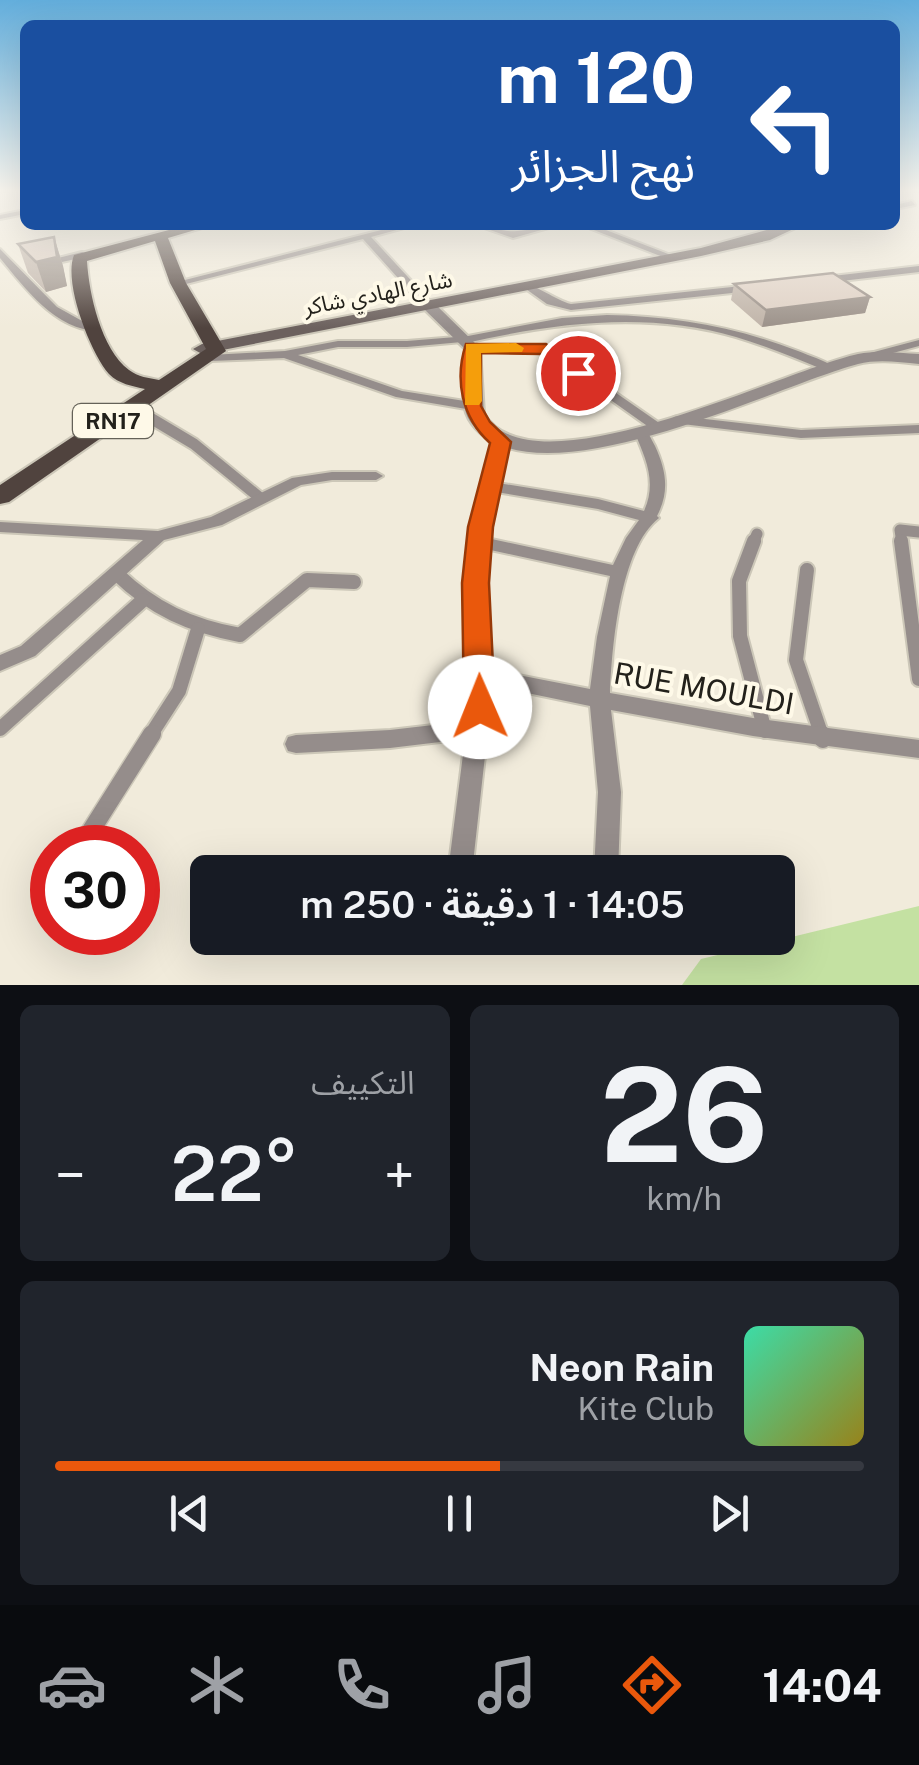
<!DOCTYPE html>
<html lang="ar">
<meta charset="utf-8">
<style>
:root{--surface:#171b24;--page:#20242c;--text:#f1f3f6;--muted:#9ea1a6;--line:#363941;--accent:#ea580c}
body{margin:0;font-family:"Public Sans","Noto Sans Arabic",sans-serif;background:var(--page);color:var(--text);direction:rtl;height:100vh;display:flex;flex-direction:column;font-size:38px;white-space:nowrap}
*{box-sizing:border-box;margin:0}
p{font-size:32px;color:var(--muted)}
.icon{flex:none;width:55px;height:55px;fill:none;stroke:currentColor;stroke-width:2;stroke-linecap:round;stroke-linejoin:round}
.map{position:relative;height:985px;overflow:hidden;direction:ltr}
.drawer{display:flex;flex-direction:column;gap:20px;padding:20px;background:#0d0f14;flex:1}
.drawer>*{flex:none}
.top-card{position:absolute;left:20px;top:20px;width:880px;height:210px;border-radius:15px;box-shadow:0 10px 40px #0002;direction:rtl;background:#1a4fa0;color:#fff;overflow:hidden}
.speed{position:absolute;left:30px;top:825px;display:flex;gap:20px;font-size:50px;font-weight:700;text-align:center}
.speed>*{display:grid;place-content:center;width:130px;height:130px;border-radius:50%;background:var(--surface);box-shadow:0 10px 40px #0002;line-height:1}
.speed .limit{border:15px solid #d22;background:#fff;color:#111}
.pin{position:absolute;display:grid;place-items:center;width:85px;height:85px;color:#fff;margin:-42px;border:5px solid #fff;border-radius:50%;box-shadow:0 2px 10px #0007}
.me{position:absolute;width:110px;margin:-55px;rotate:359deg;stroke-linejoin:round;filter:drop-shadow(0 0 8px #0008)}
.turn{display:flex;align-items:center;gap:35px;height:210px;padding:0 40px;font-size:45px}
.turn .icon{width:130px;height:130px;stroke-width:2.5}
.turn b{display:block;font-size:70px;line-height:85px}
.big{font-size:75px;font-weight:600;line-height:1.1}
.drawer .card{flex:1;display:flex;flex-direction:column;justify-content:center;gap:15px;min-width:0;padding:0 35px;border-radius:15px;background:var(--page)}
.drawer .dial{align-items:center;gap:0}
.dial b{font-size:130px;line-height:1}
.song{display:flex;align-items:center;gap:30px}
.cover{width:120px;height:120px;border-radius:15px;background:linear-gradient(135deg,hsl(160 70% 55%),hsl(50 70% 35%))}
.played{height:10px;border-radius:5px;background:linear-gradient(90deg,var(--accent) 55%,var(--line) 55%)}
.keys{display:flex;justify-content:space-around;direction:ltr}
.heat{display:flex;justify-content:space-between;align-items:center;font-size:55px;direction:ltr}
.drawer .tiles{flex:1;display:grid;gap:20px;grid-template-columns:1fr 1fr}
.card:last-child{grid-column:span 2}
.trip{position:absolute;left:190px;top:855px;width:605px;height:100px;border-radius:15px;background:var(--surface);box-shadow:0 10px 40px #0002;font-weight:600;line-height:100px;text-align:center;direction:rtl}
.dock{display:flex;height:160px;justify-content:space-around;align-items:center;background:#090b0e;color:var(--muted)}
.dock .icon{width:70px;height:70px}
.dock .selected{color:var(--accent)}
.dock b{font-size:45px;color:var(--text)}
.map>svg:first-child{display:block}
.green{fill:#c4e1a2}
.lines{fill:none;stroke-linecap:round;stroke-linejoin:round}
.pedestrian-far2-casing{stroke:#ccc7b8;stroke-width:15}
.pedestrian-far1-casing{stroke:#ccc7b8;stroke-width:18}
.pedestrian-casing{stroke:#ccc7b8;stroke-width:21}
.minor-casing{stroke:#ccc7b8;stroke-width:4}
.tertiary-casing{stroke:#ccc7b8;stroke-width:4}
.secondary-casing{stroke:#ccc7b8;stroke-width:4}
.primary-casing{stroke:#ccc7b8;stroke-width:4}
.pedestrian-far2{stroke:#958d8b;stroke-width:11}
.pedestrian-far1{stroke:#958d8b;stroke-width:14}
.pedestrian{stroke:#958d8b;stroke-width:18}
.minor{fill:#958d8b;fill-rule:evenodd}
.tertiary{fill:#958d8b;fill-rule:evenodd}
.secondary{fill:#6c615e;fill-rule:evenodd}
.primary{fill:#50433e;fill-rule:evenodd}
.wall{fill:#c0b4a9}
.shaded-wall{fill:#9c928a}
.building{fill:#dfd1c5;stroke:#9c928a;stroke-width:2.5}
.route{fill:#ea580c;stroke:#983908;stroke-width:2.5}
.slow{fill:#f59e0b}
.labels{text-anchor:middle;dominant-baseline:central;stroke-width:8;stroke-linejoin:round;paint-order:stroke}
.far-street-label{font-size:22px;fill:#23211b;stroke:#fef9e8}
.shield{fill:#fef9e8;stroke:#656258;stroke-width:2.5}
.shield-label{font-size:22px;font-weight:bold;fill:#23211b}
.near-street-label{font-size:30px;fill:#23211b;stroke:#fef9e8}
</style>
<div class="map">
<svg width="919" height="985" viewBox="0 0 919 985">
<rect width="100%" height="100%" fill="#f1ebdb"/>
<polygon class="green" points="919,906 919,985 682,985 701,959"/>
<g class="lines">
<defs>
<g id="pedestrian-far2">
<polyline points="132,407 194,444 259,497"/>
<polyline points="753,543 757,534"/>
<polyline points="902,543 900,530 919,532"/>
</g>
<g id="pedestrian-far1">
<polyline points="754,541 739,581 740,636 765,731"/>
<polyline points="901,541 919,679"/>
<polyline points="807,570 796,660 822,736"/>
<path d="M117 574C153 609 191 626 240 635L307 580 354 582"/>
<polyline points="0,729 143,600"/>
<polyline points="150,736 179,691 198,629"/>
</g>
<g id="pedestrian">
<polyline points="821,734 823,739"/>
<polyline points="80,848 152,734"/>
</g>
<g id="minor">
<polygon points="912,201 915,205 895,209 895,205"/>
<polygon points="25,210 25,214 0,219 0,215"/>
<polygon points="401,225 415,225 371,237 432,303 432,307 424,307 363,239 178,286 173,283"/>
<path d="M476 225C490 225 504 233 517 231 532 230 544 225 559 225L513 238Z"/>
<polygon points="581,225 593,225 676,257 668,259"/>
<path d="M0 249 57 307 84 322 99 327V331C56 331 25 288 0 258Z"/>
<polygon points="82,252 85,253 85,257 43,266 38,263"/>
<polygon points="919,266 919,272 824,283 819,280 824,277"/>
<path d="M526 285C537 285 555 300 571 304L751 285 756 288 751 291 571 310 547 304 526 289Z"/>
<path d="M607 315C673 316 736 327 798 351 810 356 824 360 834 367L832 370H824C795 358 766 346 736 337 646 311 556 323 466 343L462 342 407 347H338L298 355 402 391 477 403 478 406 472 410 396 397 284 358 210 361 204 358 210 355 285 351 338 341H407L468 336 562 318Z"/>
<polygon points="919,340 919,346 863,361 857,358 859,356"/>
<polygon points="472,345 550,347 665,427 658,431 653,430 543,352 468,350 466,348"/>
<polygon points="679,416 801,430 919,425 919,433 801,438 674,423 672,420 674,417"/>
<path d="M641 427C649 432 650 437 655 446 666 470 670 491 657 516L659 518C620 548 612 646 610 693L753 718 919 740V758L753 736 611 710 621 792 618 872H594L598 792 590 706 489 685 488 729 472 872H448L465 739 390 748 296 753 288 751 285 744 288 737 296 735 390 730 468 721 470 707 466 583 472 527 493 442 500 438 507 442 498 483 598 499 644 511C657 482 646 459 634 431ZM496 492 598 509 639 520 626 538 613 565 487 538ZM486 549 610 576 597 637 590 689 488 669 484 583Z"/>
<polygon points="332,472 376,472 383,476 376,480 332,480 301,485 222,525 164,540 35,656 0,671 0,655 21,646 143,540 0,532 0,522 158,531 211,517 292,478"/>
</g>
<path id="tertiary" d="M423 302H433L480 348 484 414C534 496 784 370 858 354 878 350 899 353 919 354V364C899 362 877 359 858 364 777 385 535 508 472 424 456 404 467 373 465 349L423 308Z"/>
<polygon id="secondary" points="785,225 802,225 770,240 701,256 202,354 193,349 202,344 701,248"/>
<path id="primary" d="M188 225H212L168 238 186 283 226 351 9 502 0 504V485L145 389C132 386 119 384 109 374 90 352 63 282 74 255ZM155 241 170 283 206 349 159 380C149 378 138 377 129 370 101 349 89 294 87 261Z"/>
</defs>
<use href="#pedestrian-far2" class="pedestrian-far2-casing"/>
<use href="#pedestrian-far1" class="pedestrian-far1-casing"/>
<use href="#pedestrian" class="pedestrian-casing"/>
<use href="#minor" class="minor-casing"/>
<use href="#tertiary" class="tertiary-casing"/>
<use href="#secondary" class="secondary-casing"/>
<use href="#primary" class="primary-casing"/>
<use href="#pedestrian-far2" class="pedestrian-far2"/>
<use href="#pedestrian-far1" class="pedestrian-far1"/>
<use href="#pedestrian" class="pedestrian"/>
<use href="#minor" class="minor"/>
<use href="#tertiary" class="tertiary"/>
<use href="#secondary" class="secondary"/>
<use href="#primary" class="primary"/>
</g>
<g class="wall">
<polygon points="54,237 63,266 67,286 46,292 28,273 18,244"/>
<polygon points="734,284 870,297 865,313 762,327 731,300"/>
</g>
<g class="shaded-wall">
<polygon points="54,237 63,266 67,286 46,292 36,262"/>
<polygon points="870,297 865,313 762,327 766,310"/>
</g>
<g class="building">
<polygon points="54,237 57,257 36,262 18,244"/>
<polygon points="833,273 870,297 766,310 734,284"/>
</g>
<linearGradient id="sky" x2="0" y2="1"><stop stop-color="#63aedc"/><stop offset="0.58" stop-color="#f9f6ef"/><stop offset="1" stop-color="#f9f6ef" stop-opacity="0"/></linearGradient>
<rect width="919" height="328" fill="url(#sky)"/>
<path class="route" d="M466 344H546L587 373 578 378 541 354 481 353V406L490 422 511 442 493 527 489 583 495 707 491 716 480 720 469 716 464 707 462 583 468 527 490 443C462 418 454 380 466 344Z"/>
<polygon class="slow" points="516,343 524,348 522,352 481,353 482,401 479,405 465,405 466,344"/>
<g class="labels">
<g class="far-street-label">
<text transform="translate(378 293) rotate(-11)">شارع الهادي شاكر</text>
</g>
<rect class="shield" x="73" y="404" width="80" height="34" rx="8"/>
<g class="shield-label">
<text x="113" y="421">RN17</text>
</g>
<g class="near-street-label">
<text transform="translate(704 688) rotate(10)">RUE MOULDI</text>
</g>
</g>
</svg>
<div class="speed"><div class="limit">30</div></div>
<div class="pin" style="left:578px;top:373px;background:#d93025"><svg class="icon" aria-label="arrive" viewBox="0 0 24 24"><path d="M6 21V4h12l-3 4 3 4H6"/></svg></div>
<svg class="me" style="left:480px;top:707px" viewBox="-20 -20 40 40"><circle r="19" fill="#fff"/><path d="M0-13L10 11 0 6-10 11z" fill="#ea580c"/></svg>
<div class="trip">14:05 · 1 دقيقة · 250 m</div>
<div class="top-card">
<div class="turn"><svg class="icon" aria-label="left" viewBox="0 0 24 24"><path d="M17 20v-9H6M10 6l-5 5 5 5"/></svg><div><b>120 m</b>نهج الجزائر</div></div>
</div>
</div>
<section class="drawer">
<div class="tiles">
<div class="card dial"><b>26</b><p>km/h</p></div>
<div class="card"><p>التكييف</p>
<div class="heat"><a>−</a><b class="big">22°</b><a>+</a></div>
</div>
<div class="card">
<div class="song"><i class="cover"></i><div><b>Neon Rain</b><p>Kite Club</p></div></div>
<div class="played"></div>
<div class="keys"><svg class="icon" aria-label="previous" viewBox="0 0 24 24"><path d="M18 5L8 12l10 7zM5 5v14"/></svg><svg class="icon" aria-label="pause" viewBox="0 0 24 24"><path d="M8 5v14M16 5v14"/></svg><svg class="icon" aria-label="next" viewBox="0 0 24 24"><path d="M6 5l10 7-10 7zM19 5v14"/></svg></div>
</div>
</div>
</section>
<nav class="dock">
<b>14:04</b>
<svg class="icon selected" aria-label="directions" viewBox="0 0 24 24"><path d="M12 3l9 9-9 9-9-9zM9 14v-3h6M13 9l2 2-2 2"/></svg>
<svg class="icon" aria-label="music" viewBox="0 0 24 24"><path d="M9 18V5l10-2v13"/><circle cx="6" cy="18" r="3"/><circle cx="16" cy="16" r="3"/></svg>
<svg class="icon" aria-label="phone" viewBox="0 0 24 24"><path d="M5 4h4l2 5-3 2q2 4 5 5l2-3 5 2v4C11 20 4 13 5 4z"/></svg>
<svg class="icon" aria-label="climate" viewBox="0 0 24 24"><path d="M12 3v18M4 7l16 10M4 17L20 7"/></svg>
<svg class="icon" aria-label="car" viewBox="0 0 24 24"><path d="M5 17H2v-5l4-1 3-4h7l3 4 3 1v5h-3M9 17h6M6 11h13"/><circle cx="7" cy="17" r="2"/><circle cx="17" cy="17" r="2"/></svg>
</nav>
